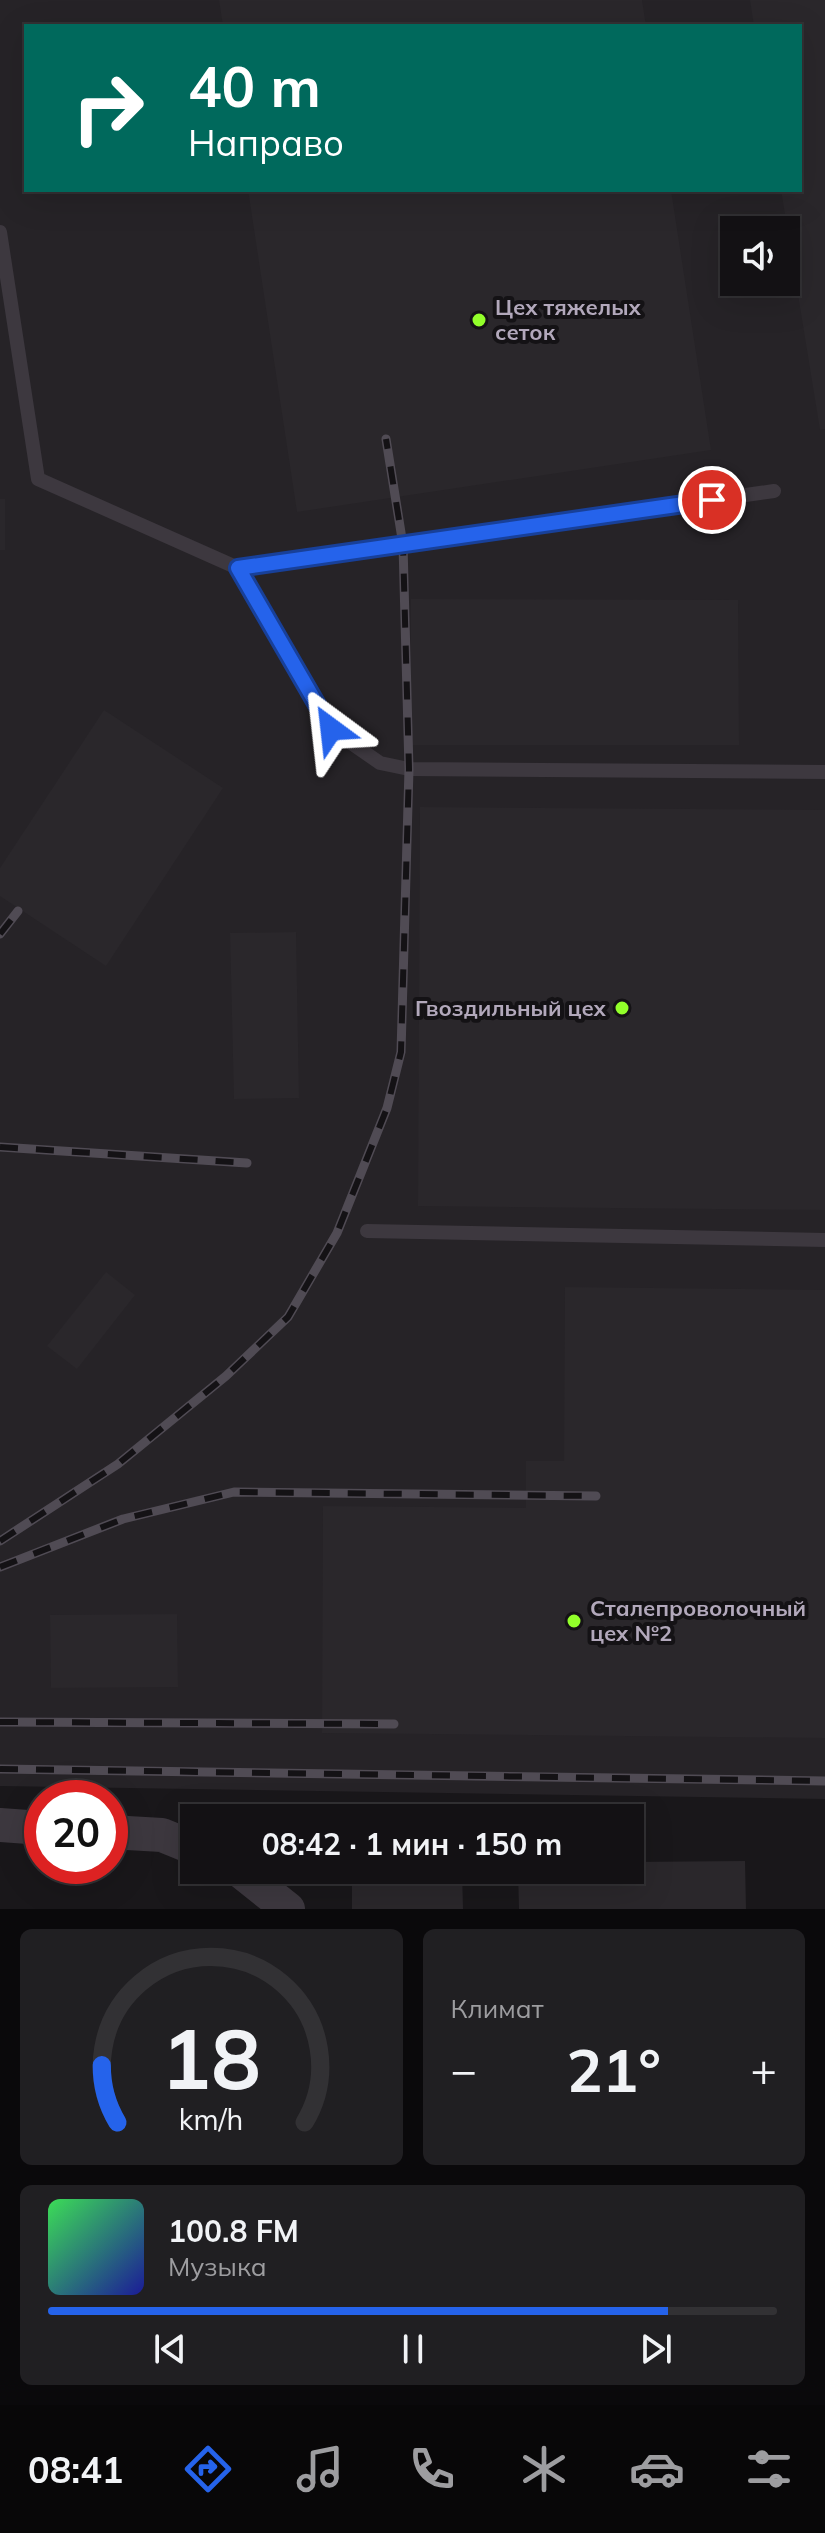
<!DOCTYPE html>
<html lang="ru">
<meta charset="utf-8">
<style>
:root{--surface:#131114;--page:#201f22;--text:#f1f3f6;--muted:#9d9da0;--line:#323134;--accent:#2563eb}
body{margin:0;font-family:Mulish,sans-serif;background:var(--page);color:var(--text);height:100vh;display:flex;flex-direction:column;font-size:30px;white-space:nowrap}
*{box-sizing:border-box;margin:0}
p{font-size:26px;color:var(--muted)}
.icon{flex:none;width:44px;height:44px;fill:none;stroke:currentColor;stroke-width:2;stroke-linecap:round;stroke-linejoin:round}
.map{position:relative;height:1909px;overflow:hidden}
.drawer{display:flex;flex-direction:column;gap:20px;padding:20px;background:#0a090b;flex:1}
.drawer>*{flex:none}
.guide{position:absolute;left:24px;top:24px;width:778px;height:168px;border-radius:0px;box-shadow:0 8px 32px #0002,0 0 0 2px var(--line);background:#00695c;color:#fff;overflow:hidden}
.controls{position:absolute;left:720px;top:216px;display:grid;gap:16px}
.controls a{display:grid;place-items:center;width:80px;height:80px;border-radius:0px;background:var(--surface);box-shadow:0 8px 32px #0002,0 0 0 2px var(--line);font-size:40px}
.speed{position:absolute;left:24px;top:1780px;display:flex;gap:16px;font-size:40px;font-weight:700;text-align:center}
.speed>*{display:grid;place-content:center;width:104px;height:104px;border-radius:50%;background:var(--surface);box-shadow:0 8px 32px #0002,0 0 0 2px var(--line);line-height:1}
.speed .limit{border:12px solid #d22;background:#fff;color:#111}
.pin{position:absolute;display:grid;place-items:center;width:68px;height:68px;color:#fff;margin:-34px;border:4px solid #fff;border-radius:50%;box-shadow:0 2px 8px #0007}
.me{position:absolute;width:88px;margin:-44px;rotate:330deg;stroke-linejoin:round;filter:drop-shadow(0 0 6px #0008)}
.turn{display:flex;align-items:center;gap:28px;height:168px;padding:0 32px;font-size:36px}
.turn .icon{width:104px;height:104px;stroke-width:2.5}
.turn b{display:block;font-size:56px;line-height:68px}
.big{font-size:60px;font-weight:700;line-height:1.1}
.drawer .card{flex:1;display:flex;flex-direction:column;justify-content:center;gap:12px;min-width:0;padding:0 28px;border-radius:12px;background:var(--page)}
.drawer .dial{align-items:center;gap:0}
.dial svg{height:208px;overflow:visible;fill:none;stroke:var(--line);stroke-width:7;stroke-linecap:round;text-anchor:middle}
.dial text{fill:var(--text);stroke:none}
.song{display:flex;align-items:center;gap:24px}
.cover{width:96px;height:96px;border-radius:12px;background:linear-gradient(135deg,hsl(130 70% 55%),hsl(240 70% 35%))}
.played{height:8px;border-radius:4px;background:linear-gradient(90deg,var(--accent) 85%,var(--line) 85%)}
.keys{display:flex;justify-content:space-around;direction:ltr}
.heat{display:flex;justify-content:space-between;align-items:center;font-size:44px;direction:ltr}
.drawer .tiles{flex:1;display:grid;gap:20px;grid-template-columns:1fr 1fr}
.card:last-child{grid-column:span 2}
.trip{position:absolute;left:180px;top:1804px;width:464px;height:80px;border-radius:0px;background:var(--surface);box-shadow:0 8px 32px #0002,0 0 0 2px var(--line);font-weight:700;line-height:80px;text-align:center}
.tab-bar{display:flex;height:128px;justify-content:space-around;align-items:center;background:#080708;color:var(--muted)}
.tab-bar .icon{width:56px;height:56px}
.tab-bar .selected{color:var(--accent)}
.tab-bar b{font-size:36px;color:var(--text)}
.map>svg:first-child{display:block}
.built{fill:#262327;fill-rule:evenodd}
.building{fill:#2a272b}
.lines{fill:none;stroke-linecap:round;stroke-linejoin:round}
.service{stroke:#3d383f;stroke-width:14}
.tertiary{stroke:#3d383f;stroke-width:34}
.rail-casing{stroke:#504b54;stroke-width:9}
.rail{stroke:#141215;stroke-width:6;stroke-dasharray:18;stroke-linecap:butt}
.route-casing{stroke:#184099;stroke-width:20}
.route{stroke:#2563eb;stroke-width:14}
.poi-dot{fill:#92ff2a;stroke:#141215;stroke-width:3}
.labels{text-anchor:middle;dominant-baseline:central;stroke-width:8;stroke-linejoin:round;paint-order:stroke}
.poi-label{font-size:22px;font-weight:bold;fill:#b2a8bb;stroke:#141215;text-anchor:start}
</style>
<div class="map">
<svg width="825" height="1909" viewBox="0 0 825 1909">
<rect width="100%" height="100%" fill="#19171a"/>
<path class="built" d="M0 0H825V1799L0 1786ZM26 26H800V190H26ZM734 230H786V282H734Z"/>
<g class="building">
<polygon points="219,0 642,0 646,26 223,26"/>
<polygon points="750,0 825,0 825,429 820,430 781,190 800,190 800,26 754,26"/>
<polygon points="248,190 671,190 711,450 297,512"/>
<rect x="0" y="499" width="5" height="51"/>
<polygon points="411,599 738,600 739,745 411,745"/>
<polygon points="104,710 223,788 106,966 0,896 0,868"/>
<polygon points="420,807 825,810 825,1210 418,1206"/>
<polygon points="296,932 299,1098 234,1099 230,933"/>
<polygon points="106,1272 135,1295 77,1369 47,1346"/>
<polygon points="565,1287 825,1290 825,1738 322,1733 323,1506 526,1508 526,1461 564,1461"/>
<polygon points="177,1614 178,1687 51,1688 50,1615"/>
<polygon points="745,1861 746,1909 519,1909 518,1870 630,1870 630,1862"/>
<polygon points="352,1870 462,1870 463,1909 352,1909"/>
</g>
<g class="lines">
<g class="service">
<polyline points="0,232 38,479 238,568 331,729 380,763 409,769 825,772"/>
<polyline points="238,568 774,491"/>
<polyline points="367,1231 825,1240"/>
</g>
<g class="tertiary">
<polyline points="0,1825 42,1828"/>
<polyline points="110,1832 162,1835 194,1848"/>
<polyline points="239,1870 288,1909"/>
</g>
<defs>
<g id="rail">
<polyline points="0,934 18,911"/>
<polyline points="0,1147 247,1163"/>
<polyline points="0,1541 118,1464 226,1376 288,1317 337,1233 387,1108 401,1052 409,769 403,545 386,439"/>
<polyline points="0,1567 123,1519 234,1492 596,1496"/>
<polyline points="0,1722 394,1724"/>
<polyline points="0,1769 825,1781"/>
</g>
</defs>
<use href="#rail" class="rail-casing"/>
<use href="#rail" class="rail"/>
</g>
<g class="lines">
<defs>
<polyline id="route" points="331,729 238,568 712,500"/>
</defs>
<use href="#route" class="route-casing"/>
<use href="#route" class="route"/>
</g>
<g class="poi-dot">
<circle cx="479" cy="320" r="8"/>
<circle cx="622" cy="1008" r="8"/>
<circle cx="574" cy="1621" r="8"/>
</g>
<g class="labels">
<g class="poi-label">
<text x="495" y="307">Цех тяжелых<tspan x="495" dy="25">сеток</tspan></text>
<text x="606" y="1008" text-anchor="end">Гвоздильный цех</text>
<text x="590" y="1608">Сталепроволочный<tspan x="590" dy="25">цех №2</tspan></text>
</g>
</g>
</svg>
<div class="controls">
<a><svg class="icon" aria-label="sound" viewBox="0 0 24 24"><path d="M4 9h4l5-4v14l-5-4H4zM17 9q2 3 0 6"/></svg></a>
</div>
<div class="speed"><div class="limit">20</div></div>
<div class="pin" style="left:712px;top:500px;background:#d93025"><svg class="icon" aria-label="arrive" viewBox="0 0 24 24"><path d="M6 21V4h12l-3 4 3 4H6"/></svg></div>
<svg class="me" style="left:331px;top:729px" viewBox="-20 -20 40 40"><path d="M0-17L14 15 0 8-14 15z" fill="#2563eb" stroke="#fff" stroke-width="4"/></svg>
<div class="trip">08:42 · 1 мин · 150 m</div>
<div class="guide">
<div class="turn"><svg class="icon" aria-label="right" viewBox="0 0 24 24"><path d="M7 20v-9h11M14 6l5 5-5 5"/></svg><div><b>40 m</b>Направо</div></div>
</div>
</div>
<section class="drawer">
<div class="tiles">
<div class="card dial"><svg viewBox="0 0 100 80">
<path d="M14 69A42 42 0 1 1 86 69"/>
<path d="M14 69A42 42 0 0 1 8 47" stroke="#2563eb"/>
<text x="50" y="56" font-size="32" font-weight="700">18</text>
<text x="50" y="72" font-size="11">km/h</text>
</svg></div>
<div class="card"><p>Климат</p>
<div class="heat"><a>−</a><b class="big">21°</b><a>+</a></div>
</div>
<div class="card">
<div class="song"><i class="cover"></i><div><b>100.8 FM</b><p>Музыка</p></div></div>
<div class="played"></div>
<div class="keys"><svg class="icon" aria-label="previous" viewBox="0 0 24 24"><path d="M18 5L8 12l10 7zM5 5v14"/></svg><svg class="icon" aria-label="pause" viewBox="0 0 24 24"><path d="M8 5v14M16 5v14"/></svg><svg class="icon" aria-label="next" viewBox="0 0 24 24"><path d="M6 5l10 7-10 7zM19 5v14"/></svg></div>
</div>
</div>
</section>
<nav class="tab-bar">
<b>08:41</b>
<svg class="icon selected" aria-label="directions" viewBox="0 0 24 24"><path d="M12 3l9 9-9 9-9-9zM9 14v-3h6M13 9l2 2-2 2"/></svg>
<svg class="icon" aria-label="music" viewBox="0 0 24 24"><path d="M9 18V5l10-2v13"/><circle cx="6" cy="18" r="3"/><circle cx="16" cy="16" r="3"/></svg>
<svg class="icon" aria-label="phone" viewBox="0 0 24 24"><path d="M5 4h4l2 5-3 2q2 4 5 5l2-3 5 2v4C11 20 4 13 5 4z"/></svg>
<svg class="icon" aria-label="climate" viewBox="0 0 24 24"><path d="M12 3v18M4 7l16 10M4 17L20 7"/></svg>
<svg class="icon" aria-label="car" viewBox="0 0 24 24"><path d="M5 17H2v-5l4-1 3-4h7l3 4 3 1v5h-3M9 17h6M6 11h13"/><circle cx="7" cy="17" r="2"/><circle cx="17" cy="17" r="2"/></svg>
<svg class="icon" aria-label="filters" viewBox="0 0 24 24"><path d="M4 7h16M4 17h16"/><circle cx="9" cy="7" r="2"/><circle cx="15" cy="17" r="2"/></svg>
</nav>
